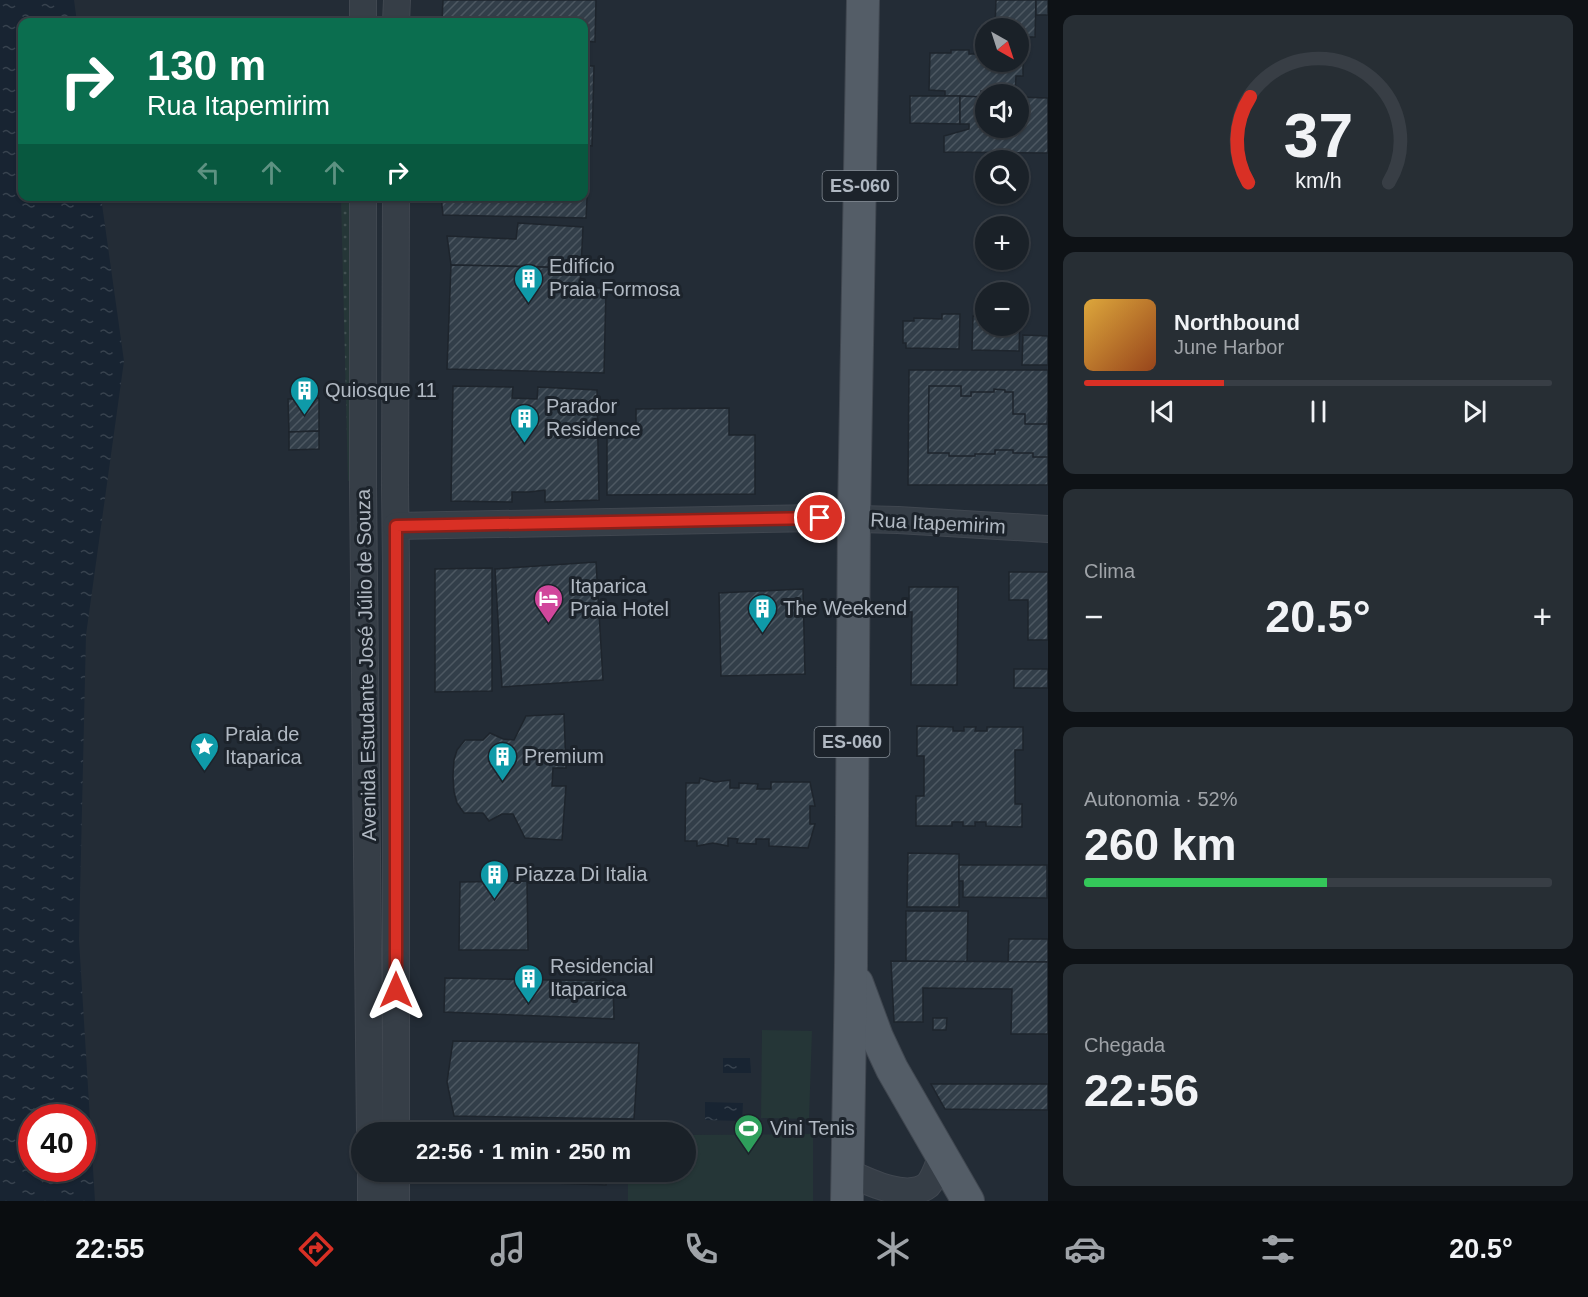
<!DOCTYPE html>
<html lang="pt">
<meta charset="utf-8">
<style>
:root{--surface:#1a2128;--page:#272e34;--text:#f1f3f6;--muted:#9fa3a8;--line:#383e45;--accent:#d93025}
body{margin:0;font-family:Arial,sans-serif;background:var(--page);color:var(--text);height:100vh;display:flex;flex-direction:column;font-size:22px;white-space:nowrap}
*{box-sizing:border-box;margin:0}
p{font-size:20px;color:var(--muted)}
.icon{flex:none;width:33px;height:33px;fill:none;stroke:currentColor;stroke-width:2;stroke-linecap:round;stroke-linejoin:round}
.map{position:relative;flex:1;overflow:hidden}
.panel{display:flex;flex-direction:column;gap:15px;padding:15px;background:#0e1216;width:540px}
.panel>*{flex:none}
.top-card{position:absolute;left:18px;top:18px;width:570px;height:183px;border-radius:12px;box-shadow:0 2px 4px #0004,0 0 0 2px var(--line);background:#0b6e4f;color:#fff;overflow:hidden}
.needle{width:39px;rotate:141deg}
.fabs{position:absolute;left:975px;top:18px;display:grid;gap:12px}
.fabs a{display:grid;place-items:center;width:54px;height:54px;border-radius:50%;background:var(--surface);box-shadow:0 2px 4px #0004,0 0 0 2px var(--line);font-size:30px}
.speed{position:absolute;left:18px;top:1104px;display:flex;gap:12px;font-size:30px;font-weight:700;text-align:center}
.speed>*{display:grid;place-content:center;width:78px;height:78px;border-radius:50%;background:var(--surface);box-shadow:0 2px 4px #0004,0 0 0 2px var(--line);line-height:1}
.speed .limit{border:9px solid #d22;background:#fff;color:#111}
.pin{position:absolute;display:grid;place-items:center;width:51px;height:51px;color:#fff;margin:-26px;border:3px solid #fff;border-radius:50%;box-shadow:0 2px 6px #0007}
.me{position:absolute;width:66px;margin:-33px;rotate:0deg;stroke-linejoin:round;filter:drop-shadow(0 0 4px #0008)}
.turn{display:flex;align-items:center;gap:21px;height:126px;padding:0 30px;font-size:27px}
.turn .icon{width:78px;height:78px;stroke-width:2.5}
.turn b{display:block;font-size:42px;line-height:51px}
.lanes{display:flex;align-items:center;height:57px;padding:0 30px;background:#0003;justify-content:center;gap:30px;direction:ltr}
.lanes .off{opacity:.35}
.big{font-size:45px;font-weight:800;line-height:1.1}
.panel .widget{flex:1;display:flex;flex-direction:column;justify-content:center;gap:9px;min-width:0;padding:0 21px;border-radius:12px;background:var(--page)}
.panel .dial{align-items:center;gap:0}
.dial svg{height:156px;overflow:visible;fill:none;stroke:var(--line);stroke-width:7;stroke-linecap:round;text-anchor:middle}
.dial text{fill:var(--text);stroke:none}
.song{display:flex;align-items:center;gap:18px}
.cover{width:72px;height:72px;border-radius:9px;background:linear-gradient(135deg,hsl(40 70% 55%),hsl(20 70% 35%))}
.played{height:6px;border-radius:3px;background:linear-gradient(90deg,var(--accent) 30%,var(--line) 30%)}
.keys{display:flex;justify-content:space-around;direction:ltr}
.heat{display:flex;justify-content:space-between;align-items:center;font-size:33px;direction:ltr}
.charge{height:9px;border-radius:4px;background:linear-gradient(90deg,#34c759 52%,var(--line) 0)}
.trip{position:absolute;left:351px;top:1122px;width:345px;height:60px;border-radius:30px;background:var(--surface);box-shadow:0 2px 4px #0004,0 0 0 2px var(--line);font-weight:800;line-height:60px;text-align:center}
.dock{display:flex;height:96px;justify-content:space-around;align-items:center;background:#0a0d10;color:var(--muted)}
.dock .icon{width:42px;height:42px}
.dock .active{color:var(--accent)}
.dock b{font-size:27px;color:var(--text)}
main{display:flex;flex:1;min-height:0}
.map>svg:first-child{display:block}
.grass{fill:#253637}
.park{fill:url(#park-dots)}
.water{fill:url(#water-ripples);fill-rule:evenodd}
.building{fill:url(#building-hatch);stroke:#1e252d;stroke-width:1.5}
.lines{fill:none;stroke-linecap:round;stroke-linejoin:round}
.minor-casing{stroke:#404750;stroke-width:28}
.major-casing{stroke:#404750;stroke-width:34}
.minor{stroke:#363e47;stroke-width:26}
.major{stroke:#545d67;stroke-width:32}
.route-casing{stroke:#8d1f18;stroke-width:15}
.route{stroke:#d93025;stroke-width:10}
.labels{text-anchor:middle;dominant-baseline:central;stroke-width:6;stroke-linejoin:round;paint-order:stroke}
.shield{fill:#1c232b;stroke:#848c95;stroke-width:1.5}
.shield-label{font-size:18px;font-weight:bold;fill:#b1b9c3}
.poi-label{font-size:20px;fill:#b1b9c3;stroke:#1c232b;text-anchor:start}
.street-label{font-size:20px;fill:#b1b9c3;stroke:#1c232b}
</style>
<main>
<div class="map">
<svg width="1048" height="1201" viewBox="0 0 1048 1201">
<defs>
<pattern id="park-dots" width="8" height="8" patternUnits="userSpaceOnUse" patternTransform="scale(1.5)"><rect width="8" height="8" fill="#253637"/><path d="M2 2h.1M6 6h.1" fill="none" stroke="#425152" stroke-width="1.8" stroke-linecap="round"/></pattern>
<pattern id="water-ripples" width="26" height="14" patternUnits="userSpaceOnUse" patternTransform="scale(1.5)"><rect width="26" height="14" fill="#182432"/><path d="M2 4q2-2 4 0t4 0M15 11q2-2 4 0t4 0" fill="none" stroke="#37424e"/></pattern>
<pattern id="building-hatch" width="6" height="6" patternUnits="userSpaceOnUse" patternTransform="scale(1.5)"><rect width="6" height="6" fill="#323e49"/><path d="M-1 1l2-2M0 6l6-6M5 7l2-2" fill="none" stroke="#4d5862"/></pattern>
</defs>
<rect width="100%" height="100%" fill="#232c36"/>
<g class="grass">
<polygon points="762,1030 812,1031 809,1119 761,1118"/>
<polygon points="813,1134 813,1201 628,1201 628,1172 686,1172 686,1135"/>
</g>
<polygon class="park" points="341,197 352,197 351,481 348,481"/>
<g class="water">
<path d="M0 0H74L77 22H22V196L101 197 124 361 86 635 79 940 95 1201H0ZM32 1118H82V1168H32Z"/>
<polygon points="723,1058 750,1058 751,1073 723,1073"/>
<polygon points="705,1102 743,1103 742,1121 705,1120"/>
</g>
<g class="building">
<polygon points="443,0 596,0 595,42 584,41 584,22 442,22"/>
<polygon points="996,0 1036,0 1035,37 1018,37 1018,28 995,28"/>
<rect x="1036" y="0" width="12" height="15"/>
<polygon points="977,42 986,42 986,62 1018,62 1018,42 1023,43 1023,76 1016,76 1015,92 981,91 981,97 945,96 945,91 929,90 930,53 951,53 951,50 969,50 969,54 977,54"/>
<polygon points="584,66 594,66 592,146 584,145"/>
<polygon points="910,96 960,96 960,124 910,123"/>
<polygon points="960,96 986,97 986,128 1018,128 1018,97 1048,98 1048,153 944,152 944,136 969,129 969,124 960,124"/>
<polygon points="584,161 589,161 586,218 443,215 441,196 584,196"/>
<polygon points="518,223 583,227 581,268 451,265 447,236 516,239"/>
<polygon points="451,265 581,268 580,288 606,288 604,373 447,369"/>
<polygon points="942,314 960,314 959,349 906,348 906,343 903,343 903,321 914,321 914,318 942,319"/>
<polygon points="973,316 986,316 986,326 1018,326 1018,317 1020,317 1019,351 972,350"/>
<polygon points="1023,335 1048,336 1048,365 1022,365"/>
<polygon points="909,370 1048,370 1048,485 908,485"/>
<polygon points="453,386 513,387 512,398 537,399 538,387 597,390 599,500 545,502 545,490 529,492 512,492 512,502 451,501"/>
<polygon points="929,386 961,386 961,396 971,396 971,392 994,392 994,389 1005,390 1005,392 1013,392 1013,414 1025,414 1025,424 1047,424 1048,408 1048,457 1033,457 1033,453 1013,453 1013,450 995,450 995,454 975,454 975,456 949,456 949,453 928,453"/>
<polygon points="319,398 319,431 289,432 288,399"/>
<polygon points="729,408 729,435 755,435 755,494 607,495 607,437 636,437 636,409"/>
<polygon points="319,431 319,449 289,450 289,432"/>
<polygon points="596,562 603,680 502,687 495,569"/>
<polygon points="492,568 492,691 435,692 435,569"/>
<polygon points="1009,572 1048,572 1048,640 1028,640 1028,600 1009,600"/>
<polygon points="909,587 958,587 957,685 911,685 912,612 909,612"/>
<polygon points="803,589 805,674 721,676 719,593"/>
<rect x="1014" y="669" width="34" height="19"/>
<polygon points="564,714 566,768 553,768 552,786 566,786 562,840 525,838 513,814 502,814 489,821 483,813 464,813 457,803 454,792 453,776 454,760 457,750 465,740 483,740 490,733 503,739 514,740 526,716"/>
<polygon points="917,726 953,727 953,731 964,731 964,727 976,727 975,731 987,731 987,727 1023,727 1023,750 1015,750 1015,804 1022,804 1022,827 986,826 986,822 975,822 975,826 963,826 963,822 952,822 952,826 916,826 916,796 924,796 924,756 917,756"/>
<polygon points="700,778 715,782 730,780 730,788 739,788 739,783 758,784 757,789 771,789 771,782 810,782 815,806 810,806 810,824 815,824 808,848 769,846 769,839 756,839 756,844 737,843 738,839 728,838 728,846 713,843 697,846 697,841 685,841 686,783 699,783"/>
<polygon points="908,853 959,854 959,907 907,907"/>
<polygon points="959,865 1047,865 1047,898 963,897 963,881 959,881"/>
<polygon points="527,881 528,950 459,950 460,882"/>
<polygon points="906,911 968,911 967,962 906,961"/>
<polygon points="1009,939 1048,939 1048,962 1008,962"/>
<polygon points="891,961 1048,962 1048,1034 1011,1034 1012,989 923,988 923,1022 894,1022"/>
<polygon points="445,978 613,981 614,1019 444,1012"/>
<polygon points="933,1018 947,1018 946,1030 933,1030"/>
<polygon points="453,1041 639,1043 634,1119 454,1116 447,1082"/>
<polygon points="931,1084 1048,1084 1048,1110 945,1109"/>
<polygon points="446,1172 607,1172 606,1185 446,1179"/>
</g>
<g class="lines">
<defs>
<g id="minor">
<polyline points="363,0 363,22"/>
<polyline points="396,22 397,0"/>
<polyline points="363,196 363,488 370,1132"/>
<polyline points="396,196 395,488 396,563 396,1132"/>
<polyline points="396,526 820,518 898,520 1048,529"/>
<polyline points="371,1172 371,1201"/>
<polyline points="396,1172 396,1201"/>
<path d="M847 1172C870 1183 908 1201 928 1185 935 1177 938 1165 942 1155"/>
</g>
<g id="major">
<polyline points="857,983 877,1037 892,1069 968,1201"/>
<polyline points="847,1201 851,966 854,518 863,0"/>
</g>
</defs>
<use href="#minor" class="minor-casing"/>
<use href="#major" class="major-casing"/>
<use href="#minor" class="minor"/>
<use href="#major" class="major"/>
</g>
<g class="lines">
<defs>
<polyline id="route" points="396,990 396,526 820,518"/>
</defs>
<use href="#route" class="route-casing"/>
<use href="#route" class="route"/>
</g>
<defs>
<symbol id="building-pin" viewBox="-11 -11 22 30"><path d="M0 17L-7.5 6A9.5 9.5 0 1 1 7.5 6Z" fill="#0f9aa8" stroke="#1c232b"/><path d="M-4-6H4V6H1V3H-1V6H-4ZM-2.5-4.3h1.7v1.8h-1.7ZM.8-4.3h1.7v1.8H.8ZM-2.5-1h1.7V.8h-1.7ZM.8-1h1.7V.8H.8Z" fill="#fff"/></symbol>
<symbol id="hotel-pin" viewBox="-11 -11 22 30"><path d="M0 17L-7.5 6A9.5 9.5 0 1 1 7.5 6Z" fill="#d1479c" stroke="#1c232b"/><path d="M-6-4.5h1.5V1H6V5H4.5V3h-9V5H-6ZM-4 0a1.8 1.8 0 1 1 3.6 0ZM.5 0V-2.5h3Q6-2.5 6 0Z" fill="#fff"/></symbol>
<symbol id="sight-pin" viewBox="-11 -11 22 30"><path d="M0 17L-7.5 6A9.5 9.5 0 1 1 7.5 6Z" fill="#0f9aa8" stroke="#1c232b"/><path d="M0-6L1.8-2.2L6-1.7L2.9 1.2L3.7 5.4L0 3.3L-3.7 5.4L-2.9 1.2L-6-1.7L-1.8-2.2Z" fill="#fff"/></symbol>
<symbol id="stadium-pin" viewBox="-11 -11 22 30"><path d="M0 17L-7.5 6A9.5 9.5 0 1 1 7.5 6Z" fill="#2e9e5b" stroke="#1c232b"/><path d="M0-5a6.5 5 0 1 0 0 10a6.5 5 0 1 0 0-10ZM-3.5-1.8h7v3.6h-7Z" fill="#fff"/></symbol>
</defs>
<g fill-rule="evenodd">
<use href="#building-pin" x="512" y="262" width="33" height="45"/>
<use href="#building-pin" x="288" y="374" width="33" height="45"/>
<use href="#building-pin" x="508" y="402" width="33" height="45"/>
<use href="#hotel-pin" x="532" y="582" width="33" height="45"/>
<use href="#building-pin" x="746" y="592" width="33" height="45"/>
<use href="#sight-pin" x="188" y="730" width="33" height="45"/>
<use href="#building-pin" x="486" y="740" width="33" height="45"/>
<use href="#building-pin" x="478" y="858" width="33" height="45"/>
<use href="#building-pin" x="512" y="962" width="33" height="45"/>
<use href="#stadium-pin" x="732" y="1112" width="33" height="45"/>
</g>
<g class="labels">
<g class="shield">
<rect x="822.5" y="171" width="75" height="30" rx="4.5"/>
<rect x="814.5" y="727" width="75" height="30" rx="4.5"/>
</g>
<g class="shield-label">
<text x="860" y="186">ES-060</text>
<text x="852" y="742">ES-060</text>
</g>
<g class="poi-label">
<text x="549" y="266">Edifício<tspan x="549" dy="23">Praia Formosa</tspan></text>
<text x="325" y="390">Quiosque 11</text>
<text x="546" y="406">Parador<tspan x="546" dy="23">Residence</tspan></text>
<text x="570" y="586">Itaparica<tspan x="570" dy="23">Praia Hotel</tspan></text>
<text x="783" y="608">The Weekend</text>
<text x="225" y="734">Praia de<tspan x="225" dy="23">Itaparica</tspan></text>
<text x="524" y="756">Premium</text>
<text x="515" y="874">Piazza Di Italia</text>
<text x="550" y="966">Residencial<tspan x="550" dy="23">Itaparica</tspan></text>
<text x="770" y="1128">Vini Tenis</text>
</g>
<g class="street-label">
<text transform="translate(938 523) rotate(3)">Rua Itapemirim</text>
<text transform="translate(366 665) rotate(-91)">Avenida Estudante José Júlio de Souza</text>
</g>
</g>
</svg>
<div class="fabs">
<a><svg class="needle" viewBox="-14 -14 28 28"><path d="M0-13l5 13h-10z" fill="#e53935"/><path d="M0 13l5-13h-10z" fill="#9fa3a8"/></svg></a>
<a><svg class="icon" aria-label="sound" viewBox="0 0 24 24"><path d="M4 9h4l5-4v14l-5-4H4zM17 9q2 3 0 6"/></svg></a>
<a><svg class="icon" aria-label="search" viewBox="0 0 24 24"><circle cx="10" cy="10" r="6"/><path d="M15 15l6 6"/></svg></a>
<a>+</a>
<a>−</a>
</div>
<div class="speed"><div class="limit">40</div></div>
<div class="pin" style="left:820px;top:518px;background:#d93025"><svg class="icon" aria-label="arrive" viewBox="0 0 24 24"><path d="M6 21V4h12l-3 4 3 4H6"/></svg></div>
<svg class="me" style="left:396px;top:990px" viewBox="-20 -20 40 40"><path d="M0-17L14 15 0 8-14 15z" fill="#d93025" stroke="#fff" stroke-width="4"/></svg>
<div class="trip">22:56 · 1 min · 250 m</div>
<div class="top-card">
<div class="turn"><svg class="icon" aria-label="right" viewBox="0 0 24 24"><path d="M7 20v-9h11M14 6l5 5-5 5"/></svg><div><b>130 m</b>Rua Itapemirim</div></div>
<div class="lanes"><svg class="icon off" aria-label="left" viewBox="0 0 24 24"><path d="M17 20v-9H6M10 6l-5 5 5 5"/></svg><svg class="icon off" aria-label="ahead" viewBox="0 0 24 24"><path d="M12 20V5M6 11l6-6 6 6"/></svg><svg class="icon off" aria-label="ahead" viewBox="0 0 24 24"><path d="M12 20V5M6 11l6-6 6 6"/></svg><svg class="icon" aria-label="right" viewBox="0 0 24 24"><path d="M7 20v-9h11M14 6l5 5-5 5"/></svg></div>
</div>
</div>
<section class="panel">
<div class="widget dial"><svg viewBox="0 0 100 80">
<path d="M14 69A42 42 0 1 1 86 69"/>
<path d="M14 69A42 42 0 0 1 15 25" stroke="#d93025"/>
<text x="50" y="56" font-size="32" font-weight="700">37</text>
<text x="50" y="72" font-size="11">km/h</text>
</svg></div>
<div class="widget">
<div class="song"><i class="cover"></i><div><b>Northbound</b><p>June Harbor</p></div></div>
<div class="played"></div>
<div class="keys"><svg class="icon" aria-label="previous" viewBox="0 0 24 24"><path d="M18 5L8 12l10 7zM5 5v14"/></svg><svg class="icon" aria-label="pause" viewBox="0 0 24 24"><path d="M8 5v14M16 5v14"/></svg><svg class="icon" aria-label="next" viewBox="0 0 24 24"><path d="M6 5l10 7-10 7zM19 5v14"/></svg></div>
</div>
<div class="widget"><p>Clima</p>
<div class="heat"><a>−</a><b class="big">20.5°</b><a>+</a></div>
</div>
<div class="widget"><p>Autonomia · 52%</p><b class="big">260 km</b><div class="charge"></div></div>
<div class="widget"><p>Chegada</p><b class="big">22:56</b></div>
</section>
</main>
<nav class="dock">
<b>22:55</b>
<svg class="icon active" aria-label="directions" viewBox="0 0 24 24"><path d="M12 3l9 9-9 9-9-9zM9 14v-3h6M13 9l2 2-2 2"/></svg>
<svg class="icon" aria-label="music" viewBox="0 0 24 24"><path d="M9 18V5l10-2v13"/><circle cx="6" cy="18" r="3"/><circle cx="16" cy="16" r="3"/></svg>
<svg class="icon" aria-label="phone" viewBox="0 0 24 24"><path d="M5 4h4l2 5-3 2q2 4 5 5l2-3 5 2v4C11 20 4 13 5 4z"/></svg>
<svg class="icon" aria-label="climate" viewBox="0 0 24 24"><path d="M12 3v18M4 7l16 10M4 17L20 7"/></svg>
<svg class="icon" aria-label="car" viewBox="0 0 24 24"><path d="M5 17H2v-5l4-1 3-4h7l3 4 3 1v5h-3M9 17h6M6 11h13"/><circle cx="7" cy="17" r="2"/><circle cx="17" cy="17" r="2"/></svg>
<svg class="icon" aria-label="filters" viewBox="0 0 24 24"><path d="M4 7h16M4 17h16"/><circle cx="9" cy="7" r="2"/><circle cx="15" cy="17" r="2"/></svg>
<b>20.5°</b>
</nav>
